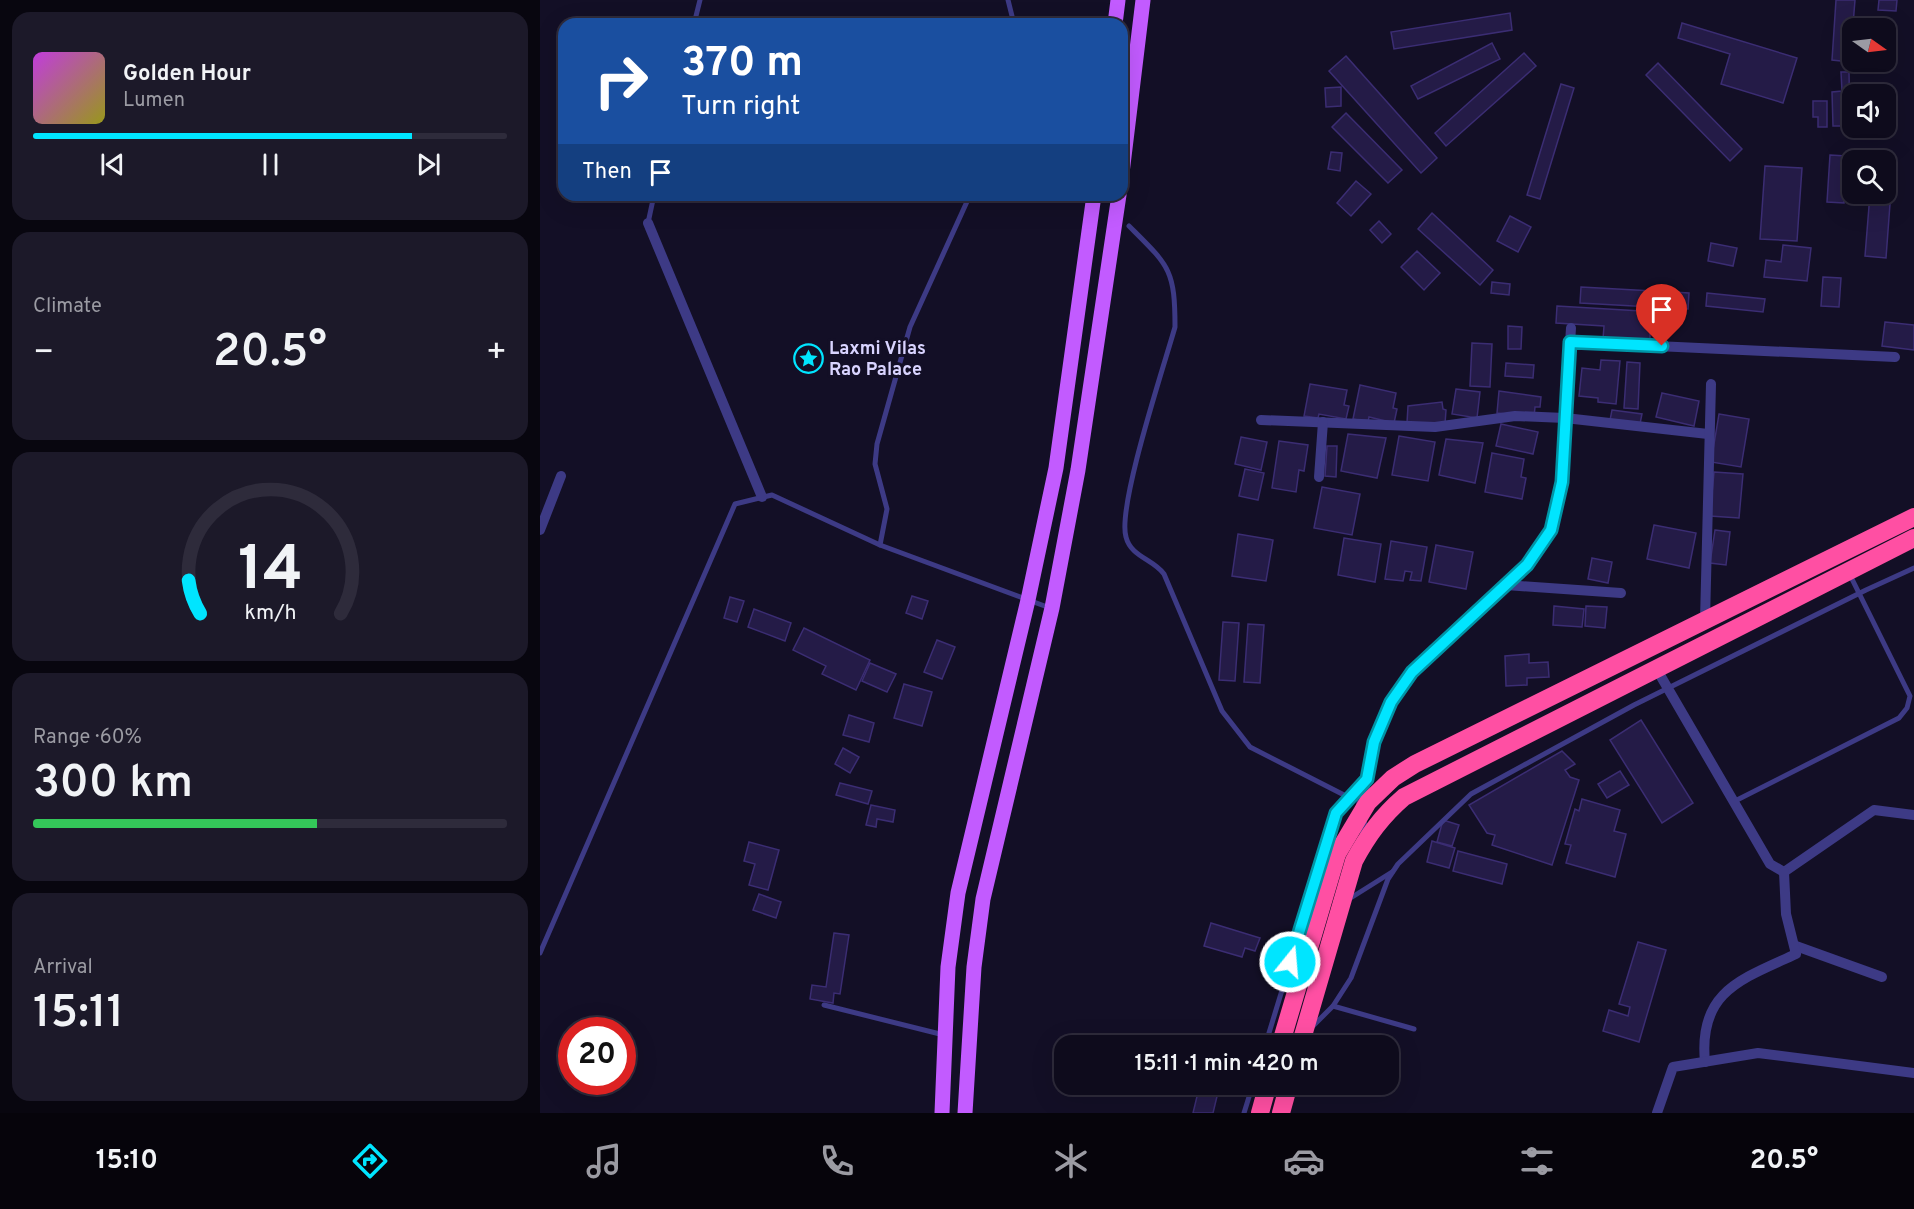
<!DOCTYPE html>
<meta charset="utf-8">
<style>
:root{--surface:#0e0b1c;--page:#1c1929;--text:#f1f3f6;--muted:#9b9ba3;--line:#2e2b3b;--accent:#00e5ff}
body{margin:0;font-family:Overpass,sans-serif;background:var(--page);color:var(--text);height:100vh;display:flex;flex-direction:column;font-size:22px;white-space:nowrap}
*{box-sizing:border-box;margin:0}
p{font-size:20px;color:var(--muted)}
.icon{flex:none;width:33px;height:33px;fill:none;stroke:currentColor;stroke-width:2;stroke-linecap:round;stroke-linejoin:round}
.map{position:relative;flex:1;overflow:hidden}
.drawer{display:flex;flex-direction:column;gap:12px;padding:12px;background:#08060f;width:540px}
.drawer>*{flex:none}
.hud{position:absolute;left:18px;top:18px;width:570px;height:183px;border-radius:18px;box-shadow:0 6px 24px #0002,0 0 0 2px var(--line);background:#1a4fa0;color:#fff;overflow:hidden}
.needle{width:39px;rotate:104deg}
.controls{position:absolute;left:1302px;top:18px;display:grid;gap:12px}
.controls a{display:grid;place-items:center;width:54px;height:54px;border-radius:12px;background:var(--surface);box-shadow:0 6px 24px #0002,0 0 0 2px var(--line);font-size:30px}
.speed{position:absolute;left:18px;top:1017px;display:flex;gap:12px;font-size:30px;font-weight:700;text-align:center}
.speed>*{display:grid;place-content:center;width:78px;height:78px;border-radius:50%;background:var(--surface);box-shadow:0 6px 24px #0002,0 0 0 2px var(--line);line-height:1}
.speed .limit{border:9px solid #d22;background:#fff;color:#111}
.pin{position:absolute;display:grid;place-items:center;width:51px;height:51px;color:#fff;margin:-62px -26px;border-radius:50% 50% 50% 0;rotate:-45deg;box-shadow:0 0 6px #0007}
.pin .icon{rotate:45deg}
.me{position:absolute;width:66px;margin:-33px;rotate:17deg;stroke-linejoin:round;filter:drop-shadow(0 0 4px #0008)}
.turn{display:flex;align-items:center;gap:21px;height:126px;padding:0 24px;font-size:27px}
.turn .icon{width:78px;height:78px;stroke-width:2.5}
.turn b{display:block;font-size:42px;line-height:51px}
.then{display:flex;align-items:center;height:57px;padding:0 24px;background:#0003;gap:12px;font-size:22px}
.big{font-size:45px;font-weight:600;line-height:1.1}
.drawer .card{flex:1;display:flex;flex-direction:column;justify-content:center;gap:9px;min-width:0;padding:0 21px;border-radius:18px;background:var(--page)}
.drawer .dial{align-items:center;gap:0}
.dial svg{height:156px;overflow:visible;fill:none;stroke:var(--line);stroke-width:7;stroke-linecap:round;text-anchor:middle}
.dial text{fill:var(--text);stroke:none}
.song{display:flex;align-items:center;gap:18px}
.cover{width:72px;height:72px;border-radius:9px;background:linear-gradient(135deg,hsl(290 70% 55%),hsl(60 70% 35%))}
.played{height:6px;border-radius:3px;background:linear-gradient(90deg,var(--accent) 80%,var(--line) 80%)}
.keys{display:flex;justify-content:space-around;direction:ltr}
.heat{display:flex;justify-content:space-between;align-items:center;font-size:33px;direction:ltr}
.charge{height:9px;border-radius:4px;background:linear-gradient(90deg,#34c759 60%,var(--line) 0)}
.trip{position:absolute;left:514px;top:1035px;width:345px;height:60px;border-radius:18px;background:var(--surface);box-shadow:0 6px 24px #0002,0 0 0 2px var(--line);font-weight:600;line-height:60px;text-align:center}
.tabs{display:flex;height:96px;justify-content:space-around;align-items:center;background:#06040b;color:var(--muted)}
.tabs .icon{width:42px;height:42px}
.tabs .on{color:var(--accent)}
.tabs b{font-size:27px;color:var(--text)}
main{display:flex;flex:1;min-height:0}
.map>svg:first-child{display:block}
.building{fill:#241b47;stroke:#3b2d73;stroke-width:1.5}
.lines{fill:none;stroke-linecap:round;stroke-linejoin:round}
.lane{stroke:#3d3a85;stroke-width:5}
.street{stroke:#3d3a85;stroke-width:10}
.primary{stroke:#c25bff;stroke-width:15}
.highway{stroke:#ff4fa3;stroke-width:18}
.route-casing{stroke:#0095a6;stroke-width:15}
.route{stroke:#00e5ff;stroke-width:10}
.labels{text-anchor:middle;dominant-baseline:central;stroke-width:6;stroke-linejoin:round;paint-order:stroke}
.poi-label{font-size:18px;font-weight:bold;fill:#d9d4ff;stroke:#130f26;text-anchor:start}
</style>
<main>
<section class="drawer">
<div class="card">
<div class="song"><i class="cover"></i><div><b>Golden Hour</b><p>Lumen</p></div></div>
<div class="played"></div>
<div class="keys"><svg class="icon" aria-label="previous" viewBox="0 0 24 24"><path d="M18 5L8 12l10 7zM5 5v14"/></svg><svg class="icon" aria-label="pause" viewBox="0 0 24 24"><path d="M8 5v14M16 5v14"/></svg><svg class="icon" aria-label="next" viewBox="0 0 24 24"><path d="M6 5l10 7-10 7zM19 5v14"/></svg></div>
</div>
<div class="card"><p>Climate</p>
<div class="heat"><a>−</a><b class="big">20.5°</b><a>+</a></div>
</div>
<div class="card dial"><svg viewBox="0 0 100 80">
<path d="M14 69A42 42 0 1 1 86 69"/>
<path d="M14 69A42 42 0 0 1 8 52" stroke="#00e5ff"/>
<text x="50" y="56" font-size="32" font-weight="700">14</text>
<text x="50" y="72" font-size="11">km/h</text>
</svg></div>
<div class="card"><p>Range · 60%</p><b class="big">300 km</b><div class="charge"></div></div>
<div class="card"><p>Arrival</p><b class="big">15:11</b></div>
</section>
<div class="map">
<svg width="1374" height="1113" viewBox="0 0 1374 1113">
<rect width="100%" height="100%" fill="#130f26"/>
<g class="building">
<polygon points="1296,0 1315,0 1310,62 1292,60"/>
<polygon points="1339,0 1357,0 1356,11 1338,10"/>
<polygon points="970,13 972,30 854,49 851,32"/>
<polygon points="1142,23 1257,58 1243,103 1181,84 1190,54 1138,38"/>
<polygon points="952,43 960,59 878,99 871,86"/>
<polygon points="984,53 996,66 906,146 895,133"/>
<polygon points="806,56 897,158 881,173 789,71"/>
<polygon points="1118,63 1202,149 1190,161 1106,75"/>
<polygon points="1301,72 1309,72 1310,126 1293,126 1292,92 1302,91"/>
<polygon points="1021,84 1034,88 1000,199 987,195"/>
<polygon points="801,87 801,106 786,107 785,88"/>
<polygon points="1273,101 1287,101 1287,127 1278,127 1278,117 1273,117"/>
<polygon points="806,113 862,170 848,183 792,127"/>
<polygon points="791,152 802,153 800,171 788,169"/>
<polygon points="1290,155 1306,156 1304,203 1287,202"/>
<polygon points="1225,166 1262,168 1257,241 1220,239"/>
<polygon points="1346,176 1352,177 1346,258 1325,256 1330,194 1346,194"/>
<polygon points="816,181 831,194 811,216 797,203"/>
<polygon points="892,213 953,270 940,285 878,229"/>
<polygon points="970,216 991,227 978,252 957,241"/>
<polygon points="839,221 851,234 842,243 830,230"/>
<polygon points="1171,243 1197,248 1193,266 1168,261"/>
<polygon points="1243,245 1271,248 1267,281 1224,277 1226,260 1241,262"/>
<polygon points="877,251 900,273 884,290 861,267"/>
<polygon points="1283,277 1301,278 1299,307 1281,306"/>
<polygon points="952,282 970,284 969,295 951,293"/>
<polygon points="1041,287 1149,293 1148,309 1040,303"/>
<polygon points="1167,293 1225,299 1223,312 1166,306"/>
<polygon points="1017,306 1118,312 1117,329 1110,328 1110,342 1063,339 1064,326 1016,323"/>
<polygon points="1345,322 1374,325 1374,350 1342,346"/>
<polygon points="968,326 982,327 981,349 968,349"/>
<polygon points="932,343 952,344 950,387 930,386"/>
<polygon points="1061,360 1080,361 1076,404 1058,402 1058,398 1039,396 1042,368 1060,370"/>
<polygon points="1087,362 1100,363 1098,409 1084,408"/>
<polygon points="966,363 994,365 993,378 965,376"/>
<polygon points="770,384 807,390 804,405 809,406 806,419 779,414 778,418 764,416"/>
<polygon points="820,385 856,393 853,408 857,409 854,423 829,417 828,422 813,419"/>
<polygon points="916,389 940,392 937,418 912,414"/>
<polygon points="959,391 1001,397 1000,407 995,407 994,417 957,413"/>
<polygon points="1122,393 1159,401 1154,426 1116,417"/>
<polygon points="902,402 903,409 906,410 905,424 867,423 868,406"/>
<polygon points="1072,410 1102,414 1100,424 1070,420"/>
<polygon points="1179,414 1209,419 1201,467 1171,462"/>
<polygon points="961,424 998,432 993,454 956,446"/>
<polygon points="808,434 846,438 837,478 801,471"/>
<polygon points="859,436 895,442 888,481 852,475"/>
<polygon points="701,437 727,442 721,470 695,464"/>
<polygon points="906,439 943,443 935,483 899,475"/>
<polygon points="739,441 768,445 764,471 759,470 756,492 732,488"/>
<polygon points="787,446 797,446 796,477 785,476"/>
<polygon points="952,453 984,459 981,477 986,478 982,499 945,492"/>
<polygon points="705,469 724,473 718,500 699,496"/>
<polygon points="1174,472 1203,474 1199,518 1170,516"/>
<polygon points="782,487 820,494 812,535 774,528"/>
<polygon points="1114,525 1156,533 1149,568 1107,559"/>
<polygon points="1175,530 1190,532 1186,565 1170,563"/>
<polygon points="698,534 733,540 726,581 692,576"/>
<polygon points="804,538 841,544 835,582 798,575"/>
<polygon points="851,541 887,547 881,581 870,580 872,572 865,571 863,581 845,579"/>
<polygon points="896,545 933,552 926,589 889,582"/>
<polygon points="1052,558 1072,562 1068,583 1048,579"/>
<polygon points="372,596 388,601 382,619 366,613"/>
<polygon points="190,597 204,601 197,622 184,618"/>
<polygon points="1014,606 1044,609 1042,627 1013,625"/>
<polygon points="1046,606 1067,607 1065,628 1045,626"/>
<polygon points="214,609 251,623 245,641 208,627"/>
<polygon points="683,622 699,623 695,681 679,680"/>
<polygon points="708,624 724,625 720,683 704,682"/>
<polygon points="264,628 330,660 316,690 282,674 286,666 253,650"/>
<polygon points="397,640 415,647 402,679 384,672"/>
<polygon points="989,654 989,663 1008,662 1009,677 987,678 987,685 966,686 965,656"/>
<polygon points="330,663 356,674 347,692 322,681"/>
<polygon points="364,684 392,692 382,726 354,718"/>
<polygon points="309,715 334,723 329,742 303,735"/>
<polygon points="1101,720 1153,803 1122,823 1070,740"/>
<polygon points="303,748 319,757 310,773 295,764"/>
<polygon points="1022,751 1035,764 1025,770 1030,777 1039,780 1012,865 952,845 955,835 947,833 929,805"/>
<polygon points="1080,771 1089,785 1067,798 1058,784"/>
<polygon points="300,783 332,791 328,804 296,795"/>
<polygon points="1042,799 1080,810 1074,831 1086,834 1075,877 1026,863 1031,845 1025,844 1035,809 1039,811"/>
<polygon points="331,805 355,810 353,822 337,819 336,827 326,825"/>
<polygon points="903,820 919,825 912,846 897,842"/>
<polygon points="892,841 915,848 909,868 887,862"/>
<polygon points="209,842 239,850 228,890 209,885 215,864 204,861"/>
<polygon points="918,851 967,864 962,884 913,871"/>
<polygon points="219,894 241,902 236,918 213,910"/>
<polygon points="671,923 720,938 715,951 705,948 702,957 664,946"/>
<polygon points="294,933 309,935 300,994 294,993 293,1003 270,999 272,985 286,987"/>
<polygon points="1098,942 1126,950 1099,1042 1063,1031 1069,1010 1088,1016 1090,1007 1079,1004"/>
<polygon points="660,1084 680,1084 673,1113 653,1113"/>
</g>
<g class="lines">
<g class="lane">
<polyline points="468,0 474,24"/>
<polyline points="154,24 160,0"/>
<polyline points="108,223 114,195"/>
<path d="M589 226C629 266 635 269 635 327 624 366 577 507 586 537 591 557 613 559 624 574L682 711 710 747 810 798"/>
<polyline points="340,545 347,509 335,464 337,444 370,327 430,195"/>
<polyline points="1193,802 1359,718 1367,708 1370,696 1310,575"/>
<polyline points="809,899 852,872"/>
<polyline points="0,953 195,504 232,495 340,545 510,608"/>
<polyline points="284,1005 404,1035"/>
<polyline points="793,1006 874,1029"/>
<polyline points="772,1027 793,1006 811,978 848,879 858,864 931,794 1094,705 1326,590 1374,568"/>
<polyline points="725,1046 796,813 823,783"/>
<polyline points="704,1113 713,1084"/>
</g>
<g class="street">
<polyline points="108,223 222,497"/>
<polyline points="1030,342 1355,357"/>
<polyline points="721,420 895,427 975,416 1025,418 1168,434"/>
<polyline points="779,477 783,422"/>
<polyline points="0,530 21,476"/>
<polyline points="966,585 1081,593"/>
<polyline points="1165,620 1171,384"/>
<polyline points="1116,668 1230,864 1244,872 1334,810 1374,815"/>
<polyline points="827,837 819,815 834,742 851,702 872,672 987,565 1011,530 1021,482 1031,328"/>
<polyline points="1256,946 1342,977"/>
<path d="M1165 1062C1158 991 1202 979 1256 954L1246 914 1244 872"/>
<polyline points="1117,1113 1133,1067 1218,1053 1374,1073"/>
</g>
<g class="primary">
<polyline points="575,24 578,0"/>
<polyline points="582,173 603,0"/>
<polyline points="402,1113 408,967 418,893 488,600 516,468 554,195"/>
<polyline points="425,1113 434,967 443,899 512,608 538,470 579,195"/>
</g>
<g class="highway">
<polyline points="740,1046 797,854 828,802 853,778 875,764 1374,517"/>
<path d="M760 1046 814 861C828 835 842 816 864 797L1374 538"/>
<polyline points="720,1113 728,1084"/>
<polyline points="741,1113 749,1084"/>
</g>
</g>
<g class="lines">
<defs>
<polyline id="route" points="750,962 796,813 827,779 834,742 851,702 872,672 987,565 1011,530 1022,482 1030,342 1122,346"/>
</defs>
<use href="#route" class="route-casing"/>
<use href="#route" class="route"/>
</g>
<defs>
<symbol id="sight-ring" viewBox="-11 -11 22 22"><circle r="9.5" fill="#130f26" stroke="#00e5ff" stroke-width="1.5"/><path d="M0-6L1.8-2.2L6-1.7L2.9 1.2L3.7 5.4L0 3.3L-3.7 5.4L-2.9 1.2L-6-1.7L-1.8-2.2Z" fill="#00e5ff"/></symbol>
</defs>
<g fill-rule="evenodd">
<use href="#sight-ring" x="252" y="342" width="33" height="33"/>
</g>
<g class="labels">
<g class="poi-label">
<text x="289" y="349">Laxmi Vilas<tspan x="289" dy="21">Rao Palace</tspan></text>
</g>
</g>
</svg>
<div class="controls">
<a><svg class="needle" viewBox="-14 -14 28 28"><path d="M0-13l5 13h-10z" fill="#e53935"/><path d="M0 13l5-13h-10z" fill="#9b9ba3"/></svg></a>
<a><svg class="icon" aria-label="sound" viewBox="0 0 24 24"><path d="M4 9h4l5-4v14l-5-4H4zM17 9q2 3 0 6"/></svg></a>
<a><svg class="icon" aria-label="search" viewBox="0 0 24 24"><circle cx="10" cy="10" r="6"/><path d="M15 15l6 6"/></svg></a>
</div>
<div class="speed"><div class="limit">20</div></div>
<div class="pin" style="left:1122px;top:346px;background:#d93025"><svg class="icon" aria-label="arrive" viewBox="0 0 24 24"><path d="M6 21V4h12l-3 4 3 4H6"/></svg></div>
<svg class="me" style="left:750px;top:962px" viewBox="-20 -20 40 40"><circle r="17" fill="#00e5ff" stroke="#fff" stroke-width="3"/><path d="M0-11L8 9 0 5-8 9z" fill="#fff"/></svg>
<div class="trip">15:11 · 1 min · 420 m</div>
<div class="hud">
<div class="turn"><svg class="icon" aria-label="right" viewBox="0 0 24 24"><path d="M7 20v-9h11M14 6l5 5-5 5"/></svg><div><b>370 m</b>Turn right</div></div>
<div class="then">Then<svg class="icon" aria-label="arrive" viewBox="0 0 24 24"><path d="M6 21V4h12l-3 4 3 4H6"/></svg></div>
</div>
</div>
</main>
<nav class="tabs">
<b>15:10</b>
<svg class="icon on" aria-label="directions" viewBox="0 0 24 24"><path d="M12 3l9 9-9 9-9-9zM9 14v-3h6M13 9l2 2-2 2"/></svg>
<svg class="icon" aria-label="music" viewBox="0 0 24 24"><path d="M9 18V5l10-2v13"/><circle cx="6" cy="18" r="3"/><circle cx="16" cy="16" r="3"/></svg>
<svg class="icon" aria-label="phone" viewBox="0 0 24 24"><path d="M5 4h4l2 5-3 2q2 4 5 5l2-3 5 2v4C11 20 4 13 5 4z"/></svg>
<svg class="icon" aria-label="climate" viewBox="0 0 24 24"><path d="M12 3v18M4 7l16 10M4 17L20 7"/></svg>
<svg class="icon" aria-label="car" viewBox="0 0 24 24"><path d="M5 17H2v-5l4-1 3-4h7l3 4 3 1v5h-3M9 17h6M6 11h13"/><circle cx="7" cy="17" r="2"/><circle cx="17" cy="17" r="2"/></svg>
<svg class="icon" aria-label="filters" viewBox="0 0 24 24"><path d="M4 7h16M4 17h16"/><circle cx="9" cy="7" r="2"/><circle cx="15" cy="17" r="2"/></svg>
<b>20.5°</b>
</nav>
